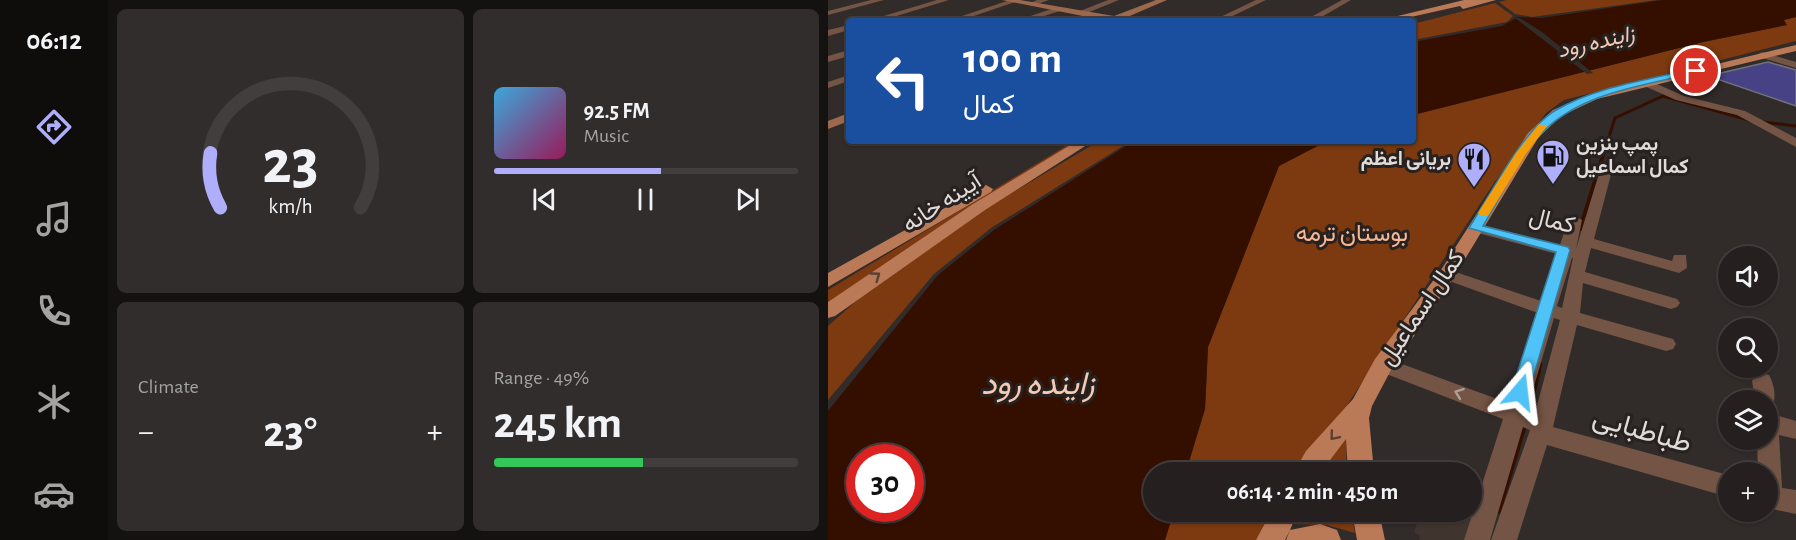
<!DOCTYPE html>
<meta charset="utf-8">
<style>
:root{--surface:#25201f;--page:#312d2c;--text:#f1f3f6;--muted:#a3a3a4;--line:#423e3d;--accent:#afaefa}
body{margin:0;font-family:"Alegreya Sans",Vazirmatn,sans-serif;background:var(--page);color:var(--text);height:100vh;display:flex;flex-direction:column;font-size:22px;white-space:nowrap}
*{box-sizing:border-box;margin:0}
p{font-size:20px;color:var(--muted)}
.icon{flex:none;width:33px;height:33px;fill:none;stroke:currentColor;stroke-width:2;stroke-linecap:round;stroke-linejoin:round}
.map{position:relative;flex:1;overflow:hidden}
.drawer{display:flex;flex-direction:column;gap:9px;padding:9px;background:#141211;width:720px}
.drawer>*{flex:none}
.guide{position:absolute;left:18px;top:18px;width:570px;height:126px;border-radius:6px;box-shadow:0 2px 4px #0004,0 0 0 2px var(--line);background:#1a4fa0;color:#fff;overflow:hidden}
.controls{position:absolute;left:890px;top:246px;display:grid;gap:12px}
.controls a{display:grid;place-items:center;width:60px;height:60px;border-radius:50%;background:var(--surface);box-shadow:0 2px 4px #0004,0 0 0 2px var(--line);font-size:30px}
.speed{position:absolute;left:18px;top:444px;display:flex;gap:12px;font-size:30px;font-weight:700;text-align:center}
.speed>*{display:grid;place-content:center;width:78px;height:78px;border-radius:50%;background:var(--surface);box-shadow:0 2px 4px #0004,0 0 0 2px var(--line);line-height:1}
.speed .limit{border:9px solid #d22;background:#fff;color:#111}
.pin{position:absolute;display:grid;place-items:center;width:51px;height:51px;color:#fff;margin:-26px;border:3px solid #fff;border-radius:50%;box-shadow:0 2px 6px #0007}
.me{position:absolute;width:66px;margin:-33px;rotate:17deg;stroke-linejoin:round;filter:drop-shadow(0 0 4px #0008)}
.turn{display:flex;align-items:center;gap:21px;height:126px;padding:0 18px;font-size:27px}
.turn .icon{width:78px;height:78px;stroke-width:2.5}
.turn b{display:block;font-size:42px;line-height:51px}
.big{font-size:45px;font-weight:700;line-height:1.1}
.drawer .card{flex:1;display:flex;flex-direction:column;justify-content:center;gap:9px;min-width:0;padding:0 21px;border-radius:9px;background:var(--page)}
.drawer .dial{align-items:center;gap:0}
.dial svg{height:156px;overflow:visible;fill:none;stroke:var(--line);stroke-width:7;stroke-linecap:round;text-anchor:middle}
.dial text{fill:var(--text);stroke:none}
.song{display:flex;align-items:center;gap:18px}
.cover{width:72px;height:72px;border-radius:9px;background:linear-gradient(135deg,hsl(200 70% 55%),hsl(330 70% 35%))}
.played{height:6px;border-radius:3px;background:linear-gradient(90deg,var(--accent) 55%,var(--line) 55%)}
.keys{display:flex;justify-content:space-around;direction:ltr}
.heat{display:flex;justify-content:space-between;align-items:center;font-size:33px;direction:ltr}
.charge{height:9px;border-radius:4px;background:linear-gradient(90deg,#34c759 49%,var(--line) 0)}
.drawer .tiles{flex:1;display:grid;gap:9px;grid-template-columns:repeat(2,1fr)}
.trip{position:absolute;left:315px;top:462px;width:339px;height:60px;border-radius:30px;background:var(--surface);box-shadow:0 2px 4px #0004,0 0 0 2px var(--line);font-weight:700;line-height:60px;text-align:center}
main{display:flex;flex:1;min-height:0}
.dock{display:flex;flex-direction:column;width:108px;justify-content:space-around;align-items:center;background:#0f0d0c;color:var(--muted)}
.dock .icon{width:42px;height:42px}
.dock .active{color:var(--accent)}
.dock b{font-size:27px;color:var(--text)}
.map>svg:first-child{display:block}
.built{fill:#40342f}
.green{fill:#7d3910}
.water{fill:#340f00;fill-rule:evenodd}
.pier{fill:#312b29}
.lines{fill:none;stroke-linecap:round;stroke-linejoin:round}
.stream-far3{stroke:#340f00;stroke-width:3}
.stream-far2{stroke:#340f00;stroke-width:4}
.stream-far1{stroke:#340f00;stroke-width:4.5}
.stream{stroke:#340f00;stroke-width:6}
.building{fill:#474186;stroke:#727279;stroke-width:1.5}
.street{fill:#745444;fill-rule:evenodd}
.secondary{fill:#9c694f;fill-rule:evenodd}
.primary{fill:#ba7957;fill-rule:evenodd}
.oneway{stroke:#5a4033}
.oneway2{stroke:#af9e96}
.route{fill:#4fc3f7;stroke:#337fa1;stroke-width:1.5}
.slow{fill:#f59e0b}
.labels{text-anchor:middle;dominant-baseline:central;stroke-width:6;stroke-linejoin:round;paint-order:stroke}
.far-poi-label{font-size:20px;font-weight:bold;fill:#dfdbd9;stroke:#27221f;text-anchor:start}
.far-water-label{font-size:22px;font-style:italic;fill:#f5cab5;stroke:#27221f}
.street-label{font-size:24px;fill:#dfdbd9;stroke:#27221f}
.park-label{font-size:24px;fill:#f5b696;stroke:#27221f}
.near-street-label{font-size:28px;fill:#dfdbd9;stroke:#27221f}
.near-water-label{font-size:32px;font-style:italic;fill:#f5cab5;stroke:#27221f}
</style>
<main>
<nav class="dock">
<b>06:12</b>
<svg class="icon active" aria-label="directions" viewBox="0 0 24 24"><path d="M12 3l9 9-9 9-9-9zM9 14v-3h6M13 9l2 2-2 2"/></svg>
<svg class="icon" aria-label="music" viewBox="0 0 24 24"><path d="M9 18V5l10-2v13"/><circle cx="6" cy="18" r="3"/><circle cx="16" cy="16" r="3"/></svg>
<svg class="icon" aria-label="phone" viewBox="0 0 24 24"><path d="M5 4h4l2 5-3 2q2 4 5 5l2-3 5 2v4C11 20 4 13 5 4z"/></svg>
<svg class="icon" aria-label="climate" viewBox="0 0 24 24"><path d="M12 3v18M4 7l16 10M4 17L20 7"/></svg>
<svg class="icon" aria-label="car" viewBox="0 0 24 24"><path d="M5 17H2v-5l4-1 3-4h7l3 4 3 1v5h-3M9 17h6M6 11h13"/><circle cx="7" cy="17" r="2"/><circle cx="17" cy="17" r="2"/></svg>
</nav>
<section class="drawer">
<div class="tiles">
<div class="card dial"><svg viewBox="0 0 100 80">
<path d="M14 69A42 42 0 1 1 86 69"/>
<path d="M14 69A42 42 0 0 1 9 41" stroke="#afaefa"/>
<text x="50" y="56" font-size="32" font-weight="700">23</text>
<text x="50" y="72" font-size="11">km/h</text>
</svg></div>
<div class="card">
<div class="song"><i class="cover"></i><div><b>92.5 FM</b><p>Music</p></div></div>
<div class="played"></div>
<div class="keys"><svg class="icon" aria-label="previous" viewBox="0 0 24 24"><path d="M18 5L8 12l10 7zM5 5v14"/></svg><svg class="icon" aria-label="pause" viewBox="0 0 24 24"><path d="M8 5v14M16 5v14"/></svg><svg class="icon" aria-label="next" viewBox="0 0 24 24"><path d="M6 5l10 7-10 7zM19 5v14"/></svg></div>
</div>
<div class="card"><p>Climate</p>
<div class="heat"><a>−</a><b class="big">23°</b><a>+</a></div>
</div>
<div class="card"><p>Range · 49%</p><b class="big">245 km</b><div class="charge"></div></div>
</div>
</section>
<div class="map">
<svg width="968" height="540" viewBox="0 0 968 540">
<rect width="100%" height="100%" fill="#312b29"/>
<polygon class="built" points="644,497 650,500 638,540 591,540 592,536 586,532 593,512 644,512"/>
<g class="green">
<polygon points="679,0 829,0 704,17 687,14 671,2"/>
<polygon points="667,3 685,16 679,22 585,40 585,24"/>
<polygon points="968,17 968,41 736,100 718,113 666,183 475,472 357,472 377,409 380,347 451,166 499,141 585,141 585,115 875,42 958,25 955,20"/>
<polygon points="246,141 253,141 0,305 0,290"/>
<polygon points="271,141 303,141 163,228 106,274 0,400 0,326 44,287 113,235"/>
<polygon points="519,426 518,472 491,472"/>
<polygon points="345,512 449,512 431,540 336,540"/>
<polygon points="470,512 523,512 527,533 499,525 463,524"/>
</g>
<g class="water">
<polygon points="834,0 968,0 968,17 956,20 959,25 875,42 585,115 585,42 674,26 690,17 714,18"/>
<path d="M306 141H499L451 166 380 347 377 409 358 472H326V512H346L337 540H0V411L110 275 166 230ZM32 458H82V508H32Z"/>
</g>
<polygon class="pier" points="687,18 692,18 714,32 765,73 759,74 736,56 729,54 730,51"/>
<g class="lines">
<g class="stream-far3">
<polyline points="935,122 968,126"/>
<polyline points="780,140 787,118 835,96 921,120"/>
</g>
<polyline class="stream-far2" points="752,229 780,139"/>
<polyline class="stream-far1" points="710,372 712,364"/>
<g class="stream">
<polyline points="699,414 710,371"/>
<polyline points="670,511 697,422"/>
</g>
</g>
<polygon class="building" points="940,62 968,70 968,106 880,76"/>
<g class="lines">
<g class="street">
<polygon points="43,0 56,0 0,15 0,11"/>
<polygon points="109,0 121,0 52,21 39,21"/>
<polygon points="182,0 190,1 131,21 119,21"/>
<polygon points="209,0 221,0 204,6 200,4"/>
<polygon points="280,0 291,0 254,15 247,13"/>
<polygon points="428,0 438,0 394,21 384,21"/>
<polygon points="514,0 523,0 490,19 483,17"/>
<polygon points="229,7 232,11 200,21 188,21"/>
<polygon points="21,25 21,30 0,36 0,30"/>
<polygon points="21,50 21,56 0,62 0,56"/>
<polygon points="934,52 968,62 968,68 931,57 929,55"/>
<polygon points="21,75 21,81 0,88 0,82"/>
<polygon points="814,81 822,81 856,96 917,111 968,138 968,147 909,115 848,100 814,85"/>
<path d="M779 163 785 167 766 239 844 261 846 255H858L859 268 851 273 763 248 757 272 849 299 852 303 849 307 843 309 755 283 752 313 845 339 848 344 845 349 838 351 749 325 725 427 900 475V497L719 445 689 540H663L701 433 702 430 695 427 662 540H636L675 419 548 370 545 365 548 360 555 357 680 403 710 313 613 278 611 274 619 269 713 301 729 254 642 231 639 228 647 223 732 245 740 220 747 216 754 220 748 249 773 167ZM744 258H745L734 308 729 306ZM726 318 732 320 707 413 699 410Z"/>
<path d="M934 373 941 375C946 384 949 397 944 406L939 408V400H927L924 381 927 375Z"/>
<polygon points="940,413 968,421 968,439 951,435 954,488 968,490 968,514 939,508 939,472 930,472 929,440 939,440"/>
</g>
<g class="secondary">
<polygon points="174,0 192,0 286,16 328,0 339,0 297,18 303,21 280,21"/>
<polygon points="21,113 21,121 0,129 0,121"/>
</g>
<g class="primary">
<polygon points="636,0 668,0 635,9 632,6 565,21 549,21"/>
<polygon points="968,45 968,51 769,99 733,116 710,138 628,274 563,370 544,406 541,418 546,472 520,472 518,439 493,472 466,472 478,451 525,399 547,359 613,270 700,133 725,110 761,95"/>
<polygon points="249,141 265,141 157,210 7,316 0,318 0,302 145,204"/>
<polygon points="158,185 165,189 163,192 0,287 0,273"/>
<polygon points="443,512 470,512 462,530 492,524 509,530 513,540 458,540 462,530 457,540 428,540"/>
<polygon points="524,512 551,512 557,540 529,540"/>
</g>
</g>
<defs><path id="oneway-chevron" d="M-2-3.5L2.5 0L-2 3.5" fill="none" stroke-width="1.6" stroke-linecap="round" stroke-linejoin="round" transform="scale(1.5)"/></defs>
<g class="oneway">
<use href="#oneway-chevron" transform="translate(48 276) rotate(-36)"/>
<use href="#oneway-chevron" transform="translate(506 436) rotate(130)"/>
</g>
<use class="oneway2" href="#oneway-chevron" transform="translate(631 393) rotate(-160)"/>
<path class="route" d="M868 68 871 72C816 86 750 92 711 136 692 157 670 201 655 226L740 247 742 250 701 392 698 397H686L683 392 728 252 641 228C662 196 695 129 728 110 769 86 822 80 868 68Z"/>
<polygon class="slow" points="711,124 719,126 698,154 660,216 652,216 650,213 688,153"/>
<defs>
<symbol id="fuel-pin" viewBox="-11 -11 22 30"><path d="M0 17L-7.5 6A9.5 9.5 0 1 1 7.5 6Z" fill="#afaefa" stroke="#27221f"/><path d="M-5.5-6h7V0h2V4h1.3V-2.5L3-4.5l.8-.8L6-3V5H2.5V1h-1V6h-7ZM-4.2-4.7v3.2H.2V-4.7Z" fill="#111"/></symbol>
<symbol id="restaurant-pin" viewBox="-11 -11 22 30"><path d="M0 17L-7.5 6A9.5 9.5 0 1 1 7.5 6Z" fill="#afaefa" stroke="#27221f"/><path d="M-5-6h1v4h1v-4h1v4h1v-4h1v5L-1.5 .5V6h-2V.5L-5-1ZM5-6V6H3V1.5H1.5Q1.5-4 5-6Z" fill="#111"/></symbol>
</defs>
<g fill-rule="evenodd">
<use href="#fuel-pin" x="706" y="137" width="38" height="52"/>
<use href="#restaurant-pin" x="627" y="140" width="38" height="52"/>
</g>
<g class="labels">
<g class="far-poi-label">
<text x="748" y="144">پمپ بنزین<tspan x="748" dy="23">کمال اسماعیل</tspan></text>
<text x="623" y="159" text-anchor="end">بریانی اعظم</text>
</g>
<g class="far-water-label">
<text transform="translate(768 42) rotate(-13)">زاینده رود</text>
</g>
<g class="street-label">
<text transform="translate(114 203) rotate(-33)">آیینه خانه</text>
<text transform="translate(724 221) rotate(14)">کمال</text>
<text transform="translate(594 308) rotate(-56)">کمال اسماعیل</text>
</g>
<g class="park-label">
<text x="524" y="234">بوستان ترمه</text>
</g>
<g class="near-street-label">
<text transform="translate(814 431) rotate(16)">طباطبایی</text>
</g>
<g class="near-water-label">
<text x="210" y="384">زاینده رود</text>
</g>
</g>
</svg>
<div class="controls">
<a><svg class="icon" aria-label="sound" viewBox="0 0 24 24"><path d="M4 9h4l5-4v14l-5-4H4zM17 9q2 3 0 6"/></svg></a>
<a><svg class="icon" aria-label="search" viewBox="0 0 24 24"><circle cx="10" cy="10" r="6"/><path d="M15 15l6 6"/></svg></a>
<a><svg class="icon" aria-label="layers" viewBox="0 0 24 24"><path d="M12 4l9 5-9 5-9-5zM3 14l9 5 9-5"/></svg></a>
<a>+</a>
</div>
<div class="speed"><div class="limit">30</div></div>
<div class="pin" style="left:868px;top:71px;background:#d93025"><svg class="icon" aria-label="arrive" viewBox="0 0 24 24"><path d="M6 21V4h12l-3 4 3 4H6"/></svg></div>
<svg class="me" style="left:692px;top:392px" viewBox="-20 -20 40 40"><path d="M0-17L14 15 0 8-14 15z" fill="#4fc3f7" stroke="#fff" stroke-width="4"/></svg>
<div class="trip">06:14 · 2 min · 450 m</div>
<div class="guide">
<div class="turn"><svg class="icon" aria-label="left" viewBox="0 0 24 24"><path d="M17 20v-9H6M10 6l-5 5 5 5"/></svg><div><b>100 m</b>کمال</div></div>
</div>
</div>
</main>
